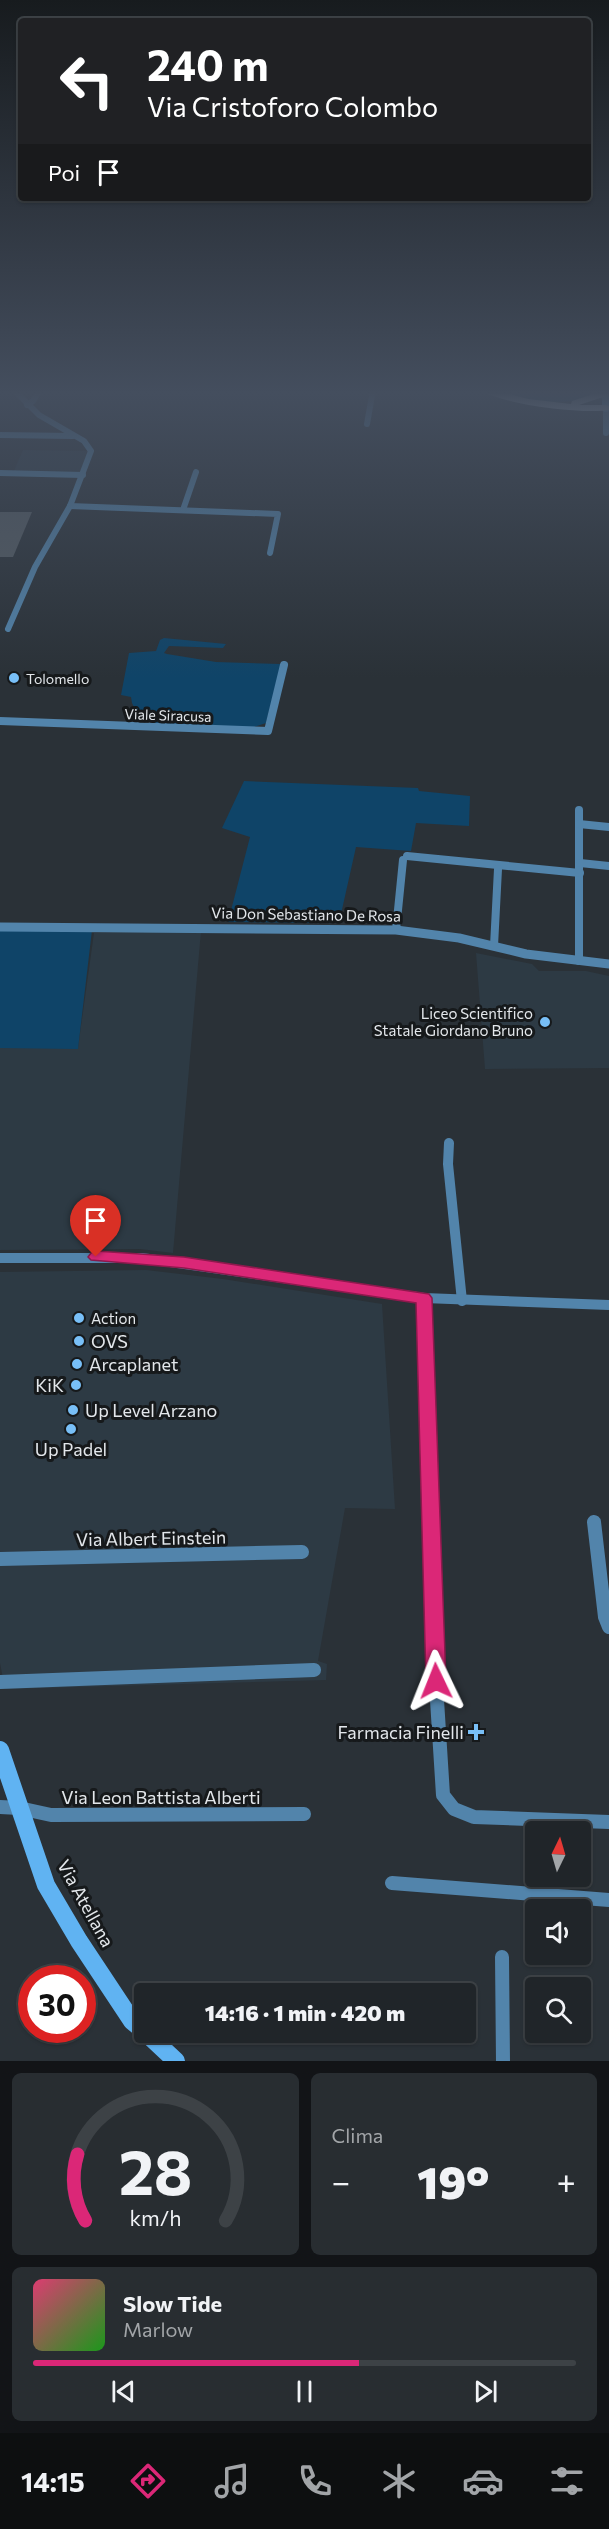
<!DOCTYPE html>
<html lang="it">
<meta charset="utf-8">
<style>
:root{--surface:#202529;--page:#282d31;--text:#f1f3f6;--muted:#a2a5a8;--line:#3d4246;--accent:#db2777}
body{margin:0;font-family:Commissioner,sans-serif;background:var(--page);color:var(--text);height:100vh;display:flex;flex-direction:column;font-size:22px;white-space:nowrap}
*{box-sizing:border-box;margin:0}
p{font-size:20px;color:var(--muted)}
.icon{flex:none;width:33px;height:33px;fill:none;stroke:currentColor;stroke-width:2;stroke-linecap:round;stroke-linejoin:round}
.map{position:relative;height:2061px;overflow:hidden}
.sheet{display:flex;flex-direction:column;gap:12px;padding:12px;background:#121417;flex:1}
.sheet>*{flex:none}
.guide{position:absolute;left:18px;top:18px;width:573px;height:183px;border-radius:6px;box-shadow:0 2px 4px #0004,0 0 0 2px var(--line);background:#202124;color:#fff;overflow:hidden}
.needle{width:39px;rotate:5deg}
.tools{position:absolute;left:525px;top:1821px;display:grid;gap:12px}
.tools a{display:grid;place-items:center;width:66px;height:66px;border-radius:6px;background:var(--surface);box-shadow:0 2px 4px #0004,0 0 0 2px var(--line);font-size:30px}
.speed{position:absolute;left:18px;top:1965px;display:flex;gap:12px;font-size:30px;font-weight:700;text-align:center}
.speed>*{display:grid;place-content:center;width:78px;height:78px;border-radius:50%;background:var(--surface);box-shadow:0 2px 4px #0004,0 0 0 2px var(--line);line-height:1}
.speed .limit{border:9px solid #d22;background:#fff;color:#111}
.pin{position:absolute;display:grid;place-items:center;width:51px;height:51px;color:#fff;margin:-62px -26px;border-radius:50% 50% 50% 0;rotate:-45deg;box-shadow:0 0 6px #0007}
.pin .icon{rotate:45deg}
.me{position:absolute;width:66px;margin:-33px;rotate:358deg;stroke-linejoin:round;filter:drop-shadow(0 0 4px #0008)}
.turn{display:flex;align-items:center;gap:21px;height:126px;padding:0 30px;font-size:27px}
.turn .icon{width:78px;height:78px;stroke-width:2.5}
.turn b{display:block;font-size:42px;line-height:51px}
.then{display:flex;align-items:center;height:57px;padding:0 30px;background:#0003;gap:12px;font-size:22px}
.big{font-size:45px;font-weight:800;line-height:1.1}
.sheet .widget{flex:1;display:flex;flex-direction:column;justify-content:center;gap:9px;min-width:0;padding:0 21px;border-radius:9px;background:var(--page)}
.sheet .dial{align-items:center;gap:0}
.dial svg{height:156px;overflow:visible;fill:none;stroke:var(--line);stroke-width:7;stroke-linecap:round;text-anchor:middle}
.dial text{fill:var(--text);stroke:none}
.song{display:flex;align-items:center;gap:18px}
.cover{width:72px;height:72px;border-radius:9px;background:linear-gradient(135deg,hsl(340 70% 55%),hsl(120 70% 35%))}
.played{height:6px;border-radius:3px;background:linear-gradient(90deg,var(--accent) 60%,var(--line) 60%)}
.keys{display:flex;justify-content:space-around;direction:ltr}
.heat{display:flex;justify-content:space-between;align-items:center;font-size:33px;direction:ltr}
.sheet .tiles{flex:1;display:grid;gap:12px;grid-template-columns:1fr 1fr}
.widget:last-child{grid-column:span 2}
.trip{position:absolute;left:134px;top:1983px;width:342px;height:60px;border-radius:6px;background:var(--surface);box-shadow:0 2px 4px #0004,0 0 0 2px var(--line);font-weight:800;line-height:60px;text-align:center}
.menu{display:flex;height:96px;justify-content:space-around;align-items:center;background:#0d0f10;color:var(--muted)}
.menu .icon{width:42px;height:42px}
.menu .on{color:var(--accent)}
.menu b{font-size:27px;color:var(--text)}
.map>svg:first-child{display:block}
.built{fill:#2d3a44}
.green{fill:#0f4468}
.building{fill:#545c62}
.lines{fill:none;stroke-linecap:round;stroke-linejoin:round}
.minor-far3{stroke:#5284ab;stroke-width:6}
.minor-far2{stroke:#5284ab;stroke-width:8}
.minor-far1{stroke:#5284ab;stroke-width:10}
.minor{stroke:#5284ab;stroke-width:14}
.tertiary{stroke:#5284ab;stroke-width:9}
.secondary-far1{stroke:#60b3f2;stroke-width:8}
.secondary{stroke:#60b3f2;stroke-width:18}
.trunk{fill:#cbdeef;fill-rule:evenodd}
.route{fill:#db2777;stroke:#8e194d;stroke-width:1.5}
.poi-dot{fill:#78bff7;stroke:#16191b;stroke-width:2}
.labels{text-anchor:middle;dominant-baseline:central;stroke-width:6;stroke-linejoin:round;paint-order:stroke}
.far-poi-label{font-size:14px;fill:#e3e7eb;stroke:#16191b;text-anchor:start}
.far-street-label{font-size:14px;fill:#e3e7eb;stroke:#16191b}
.street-label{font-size:15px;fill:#e3e7eb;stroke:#16191b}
.poi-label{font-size:15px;fill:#e3e7eb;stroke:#16191b;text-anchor:end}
.near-poi-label{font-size:18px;fill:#e3e7eb;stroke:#16191b;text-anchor:start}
.near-street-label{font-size:18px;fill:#e3e7eb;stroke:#16191b}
</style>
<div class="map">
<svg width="609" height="2061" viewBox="0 0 609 2061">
<rect width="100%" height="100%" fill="#2a3137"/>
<g class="built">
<polygon points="23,450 88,451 82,472 13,473"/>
<polygon points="201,931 173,1253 140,1249 0,1250 0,1048 78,1048 94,933"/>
<polygon points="476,953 532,964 539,971 586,971 609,976 609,1068 485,1069"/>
<polygon points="146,1270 223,1279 382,1304 395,1509 345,1508 318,1661 327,1664 326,1680 5,1689 0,1663 0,1272"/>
</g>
<g class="green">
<path d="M493 390H598L595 396C564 406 523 403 493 390Z"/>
<polygon points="164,638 226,644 223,648 169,646 164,653 167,654 216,662 281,664 266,723 248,729 155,724 149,717 138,715 132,703 131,697 121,695 129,653 156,651 160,640"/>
<polygon points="244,781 418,788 419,791 470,796 469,826 416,823 411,851 356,847 339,923 228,922 250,837 222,828"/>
<polygon points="92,930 78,1049 0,1048 0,931"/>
</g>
<polygon class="building" points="0,512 32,512 13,557 0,557"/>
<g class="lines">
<g class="minor-far3">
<polyline points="27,405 33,401 40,390"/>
<polyline points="606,408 606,433"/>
<polyline points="367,424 373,390"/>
<polyline points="0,435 73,436"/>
<polyline points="0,473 83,475"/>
<polyline points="70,506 278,514 270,553"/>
<polyline points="183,510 196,472"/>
<polyline points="8,629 35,567 70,506 91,451 84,441 39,415 14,390"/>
</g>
<g class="minor-far2">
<polyline points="0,721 268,731 284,665"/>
<polyline points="579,810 579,961"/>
<polyline points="579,824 609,827"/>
<polyline points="407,856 580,873"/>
<polyline points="580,863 609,866"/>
<polyline points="396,930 403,860"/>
<polyline points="494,946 498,869"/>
</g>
<g class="minor-far1">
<polyline points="449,1143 448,1164 462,1301"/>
<polyline points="0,1258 142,1258 424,1298 609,1305"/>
<polyline points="424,1298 429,1460"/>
</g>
<g class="minor">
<polyline points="429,1459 437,1700 443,1795 454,1809 474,1817 609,1822"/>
<polyline points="594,1522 605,1617 609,1627"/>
<polyline points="0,1559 302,1552"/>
<polyline points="0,1682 314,1670"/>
<polyline points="0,1807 19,1808 51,1815 304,1814"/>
<polyline points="392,1883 609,1900"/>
<polyline points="502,1957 503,2061"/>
</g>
<polyline class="tertiary" points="0,927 396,930 459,938 526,954 609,964"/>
<polyline class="secondary-far1" points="606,390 606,408"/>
<g class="secondary">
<polyline points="0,1750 46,1885 79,1941 132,2021 144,2031"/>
<polyline points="145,2032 176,2061"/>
</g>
<path class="trunk" d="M482 390H493L528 399 571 404 572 401 606 390 609 391V395L579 405H606L609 406V410C583 414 502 405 482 390Z"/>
</g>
<linearGradient id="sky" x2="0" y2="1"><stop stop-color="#171b1e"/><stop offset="0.58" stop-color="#444e5e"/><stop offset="1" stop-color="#444e5e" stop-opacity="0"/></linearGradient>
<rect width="609" height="678" fill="url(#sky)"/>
<polygon class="route" points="96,1251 184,1257 429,1294 432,1298 446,1681 443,1687 436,1689 429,1687 426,1681 416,1303 184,1268 91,1260 88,1257 91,1253"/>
<g class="poi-dot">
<circle cx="14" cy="678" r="6"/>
<circle cx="545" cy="1022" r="6"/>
<circle cx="79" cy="1318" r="6"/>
<circle cx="79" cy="1341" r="6"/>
<circle cx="77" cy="1364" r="6"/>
<circle cx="76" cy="1385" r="6"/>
<circle cx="73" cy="1410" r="6"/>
<circle cx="71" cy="1429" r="6"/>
<path d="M473 1723h6v6h6v6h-6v6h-6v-6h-6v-6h6z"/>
</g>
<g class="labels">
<g class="far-poi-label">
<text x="26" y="678">Tolomello</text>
</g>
<g class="far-street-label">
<text transform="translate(168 715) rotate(2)">Viale Siracusa</text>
</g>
<g class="street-label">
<text transform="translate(306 914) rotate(1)">Via Don Sebastiano De Rosa</text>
</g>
<g class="poi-label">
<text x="533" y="1013">Liceo Scientifico<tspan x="533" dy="17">Statale Giordano Bruno</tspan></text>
<text x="91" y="1318" text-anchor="start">Action</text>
</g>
<g class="near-poi-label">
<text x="91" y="1341">OVS</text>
<text x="89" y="1364">Arcaplanet</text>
<text x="64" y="1385" text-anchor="end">KiK</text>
<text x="85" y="1410">Up Level Arzano</text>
<text x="71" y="1449" text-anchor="middle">Up Padel</text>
<text x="464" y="1732" text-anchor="end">Farmacia Finelli</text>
</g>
<g class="near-street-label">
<text transform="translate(151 1538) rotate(-1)">Via Albert Einstein</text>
<text x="161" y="1797">Via Leon Battista Alberti</text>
<text transform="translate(86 1903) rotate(61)">Via Atellana</text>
</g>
</g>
</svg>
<div class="tools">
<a><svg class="needle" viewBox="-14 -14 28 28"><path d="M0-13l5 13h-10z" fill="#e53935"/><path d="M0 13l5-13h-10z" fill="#a2a5a8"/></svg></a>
<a><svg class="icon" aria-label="sound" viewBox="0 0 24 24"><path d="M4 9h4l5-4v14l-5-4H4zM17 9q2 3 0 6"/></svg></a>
<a><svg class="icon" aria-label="search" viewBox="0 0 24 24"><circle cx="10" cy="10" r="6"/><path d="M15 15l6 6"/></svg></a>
</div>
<div class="speed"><div class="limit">30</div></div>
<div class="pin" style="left:96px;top:1257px;background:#d93025"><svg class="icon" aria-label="arrive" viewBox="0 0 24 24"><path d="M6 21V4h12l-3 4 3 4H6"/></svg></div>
<svg class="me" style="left:436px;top:1681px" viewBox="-20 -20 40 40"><path d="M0-17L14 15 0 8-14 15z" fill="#db2777" stroke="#fff" stroke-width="4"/></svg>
<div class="trip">14:16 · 1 min · 420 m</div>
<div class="guide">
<div class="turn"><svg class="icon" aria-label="left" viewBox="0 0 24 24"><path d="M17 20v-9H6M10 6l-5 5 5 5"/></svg><div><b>240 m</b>Via Cristoforo Colombo</div></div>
<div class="then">Poi<svg class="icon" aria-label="arrive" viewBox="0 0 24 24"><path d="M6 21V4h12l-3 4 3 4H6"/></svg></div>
</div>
</div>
<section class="sheet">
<div class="tiles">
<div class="widget dial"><svg viewBox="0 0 100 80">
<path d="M14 69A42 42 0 1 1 86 69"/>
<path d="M14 69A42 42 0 0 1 10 35" stroke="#db2777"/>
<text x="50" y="56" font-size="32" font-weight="700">28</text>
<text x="50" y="72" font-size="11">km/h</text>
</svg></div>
<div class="widget"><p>Clima</p>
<div class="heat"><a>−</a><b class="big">19°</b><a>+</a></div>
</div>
<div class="widget">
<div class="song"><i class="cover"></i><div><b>Slow Tide</b><p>Marlow</p></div></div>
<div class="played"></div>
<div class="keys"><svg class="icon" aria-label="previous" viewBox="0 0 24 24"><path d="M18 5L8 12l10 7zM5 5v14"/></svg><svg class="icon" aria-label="pause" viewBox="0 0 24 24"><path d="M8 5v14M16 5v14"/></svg><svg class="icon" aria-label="next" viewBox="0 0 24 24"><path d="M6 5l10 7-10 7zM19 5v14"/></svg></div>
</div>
</div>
</section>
<nav class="menu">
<b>14:15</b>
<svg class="icon on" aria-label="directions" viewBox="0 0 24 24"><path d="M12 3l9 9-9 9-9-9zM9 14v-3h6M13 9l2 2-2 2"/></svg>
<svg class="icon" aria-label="music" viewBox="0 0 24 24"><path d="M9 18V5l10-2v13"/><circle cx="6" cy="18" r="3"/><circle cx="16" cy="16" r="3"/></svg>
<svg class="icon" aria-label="phone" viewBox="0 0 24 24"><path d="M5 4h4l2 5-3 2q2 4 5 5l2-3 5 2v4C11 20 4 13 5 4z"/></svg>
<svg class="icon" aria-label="climate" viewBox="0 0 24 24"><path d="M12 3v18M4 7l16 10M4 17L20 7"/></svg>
<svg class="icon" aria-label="car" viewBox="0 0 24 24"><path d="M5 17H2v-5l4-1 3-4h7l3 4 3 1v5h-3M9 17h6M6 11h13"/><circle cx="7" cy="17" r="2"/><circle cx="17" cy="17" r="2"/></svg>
<svg class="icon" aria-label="filters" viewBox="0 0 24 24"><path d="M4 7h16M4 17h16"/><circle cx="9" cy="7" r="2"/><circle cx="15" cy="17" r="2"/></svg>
</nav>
